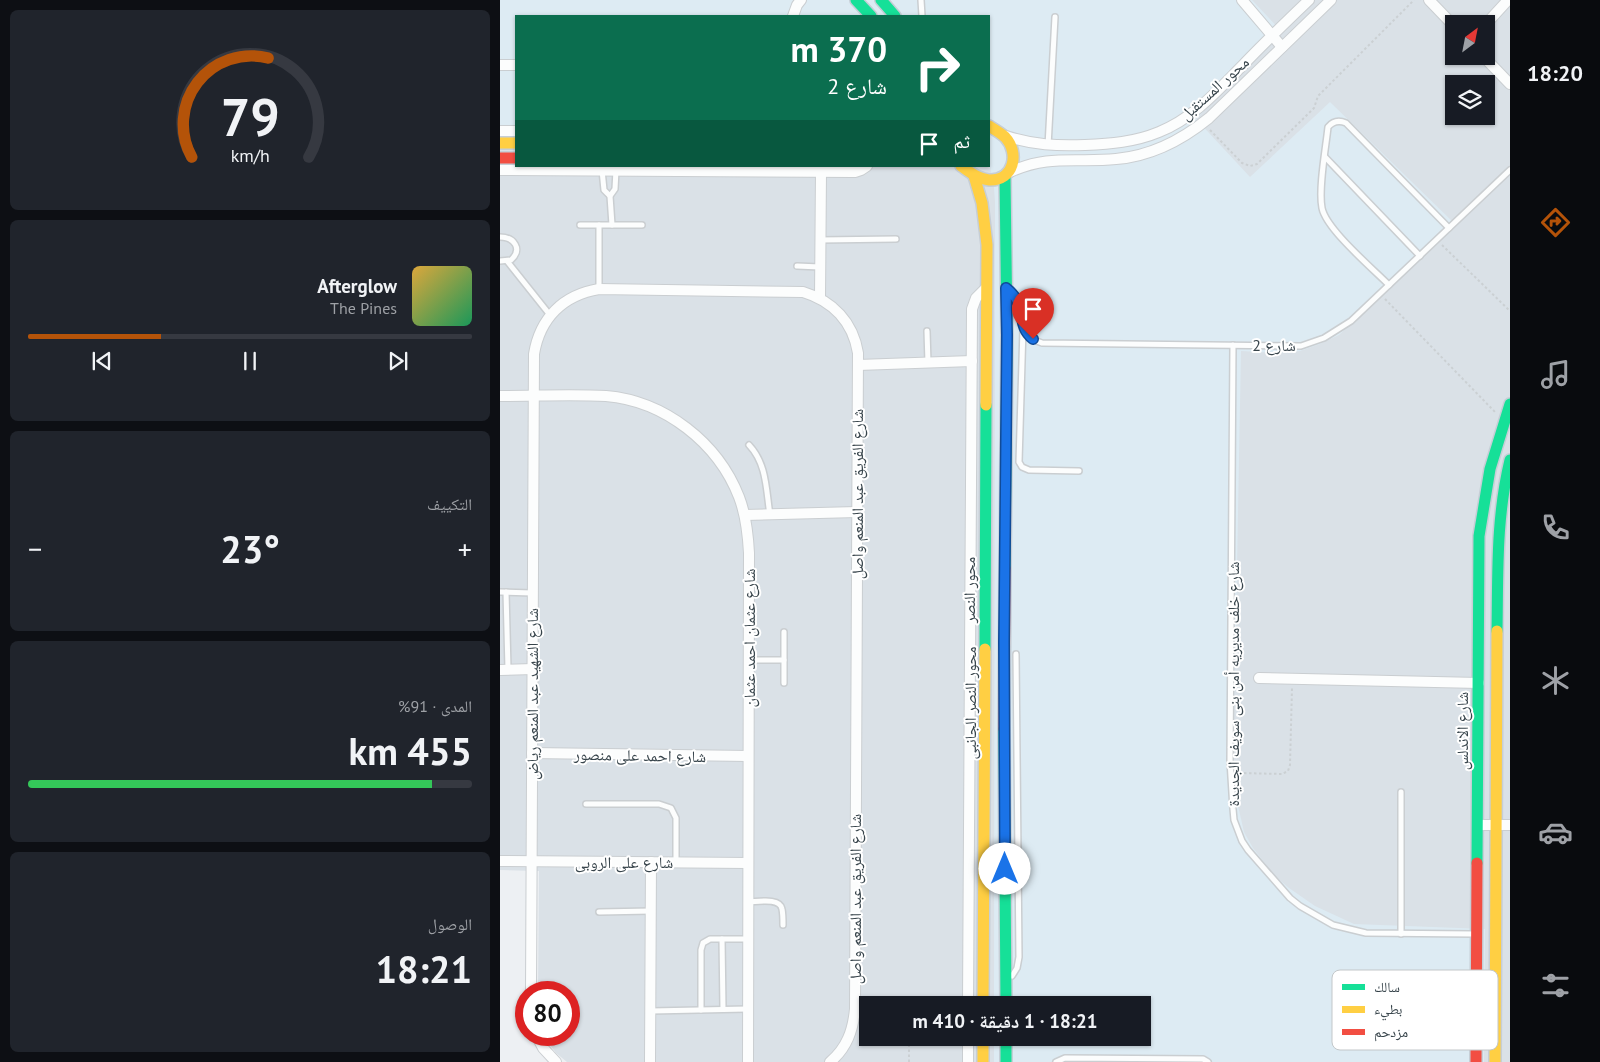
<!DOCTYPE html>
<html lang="ar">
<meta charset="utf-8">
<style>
:root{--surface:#171b24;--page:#20242c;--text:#f1f3f6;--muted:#9ea1a6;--line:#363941;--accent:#b45309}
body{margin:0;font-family:"PT Sans","Noto Naskh Arabic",sans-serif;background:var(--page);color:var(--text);direction:rtl;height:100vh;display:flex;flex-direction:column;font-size:19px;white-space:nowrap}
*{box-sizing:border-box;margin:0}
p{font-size:16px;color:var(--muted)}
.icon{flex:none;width:28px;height:28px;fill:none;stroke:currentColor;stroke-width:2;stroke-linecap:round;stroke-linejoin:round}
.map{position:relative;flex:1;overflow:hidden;direction:ltr}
.drawer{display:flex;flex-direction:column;gap:10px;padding:10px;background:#0d0f14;width:500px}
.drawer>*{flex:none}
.top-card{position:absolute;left:15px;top:15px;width:475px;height:152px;border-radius:0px;box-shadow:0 1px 4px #0004;direction:rtl;background:#0b6e4f;color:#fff;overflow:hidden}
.needle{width:32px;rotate:32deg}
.fabs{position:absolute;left:945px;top:15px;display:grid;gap:10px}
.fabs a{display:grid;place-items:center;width:50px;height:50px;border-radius:0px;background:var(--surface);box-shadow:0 1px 4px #0004;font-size:25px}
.speed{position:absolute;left:15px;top:981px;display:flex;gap:10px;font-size:25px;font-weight:700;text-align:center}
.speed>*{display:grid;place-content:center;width:65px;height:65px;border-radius:50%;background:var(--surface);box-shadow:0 1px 4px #0004;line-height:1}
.speed .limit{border:8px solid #d22;background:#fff;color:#111}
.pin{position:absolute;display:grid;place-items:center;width:42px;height:42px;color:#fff;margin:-51px -21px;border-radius:50% 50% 50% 0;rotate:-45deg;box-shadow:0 0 5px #0007}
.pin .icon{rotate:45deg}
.me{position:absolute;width:55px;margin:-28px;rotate:0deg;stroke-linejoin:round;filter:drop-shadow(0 0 4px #0008)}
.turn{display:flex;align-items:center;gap:18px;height:105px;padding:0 20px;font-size:22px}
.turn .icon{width:65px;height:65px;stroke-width:2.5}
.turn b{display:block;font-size:35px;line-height:42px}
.then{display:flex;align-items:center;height:48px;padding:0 20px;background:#0003;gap:10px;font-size:19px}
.big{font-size:38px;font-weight:700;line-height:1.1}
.drawer .widget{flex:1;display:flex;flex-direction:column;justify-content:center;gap:8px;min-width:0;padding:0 18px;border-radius:8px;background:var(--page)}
.drawer .dial{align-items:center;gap:0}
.dial svg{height:130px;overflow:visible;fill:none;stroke:var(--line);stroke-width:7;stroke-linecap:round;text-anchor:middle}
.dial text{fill:var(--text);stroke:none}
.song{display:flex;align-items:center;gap:15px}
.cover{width:60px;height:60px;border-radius:8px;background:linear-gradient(135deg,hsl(40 70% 55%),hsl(150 70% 35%))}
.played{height:5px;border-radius:2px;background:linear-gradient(90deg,var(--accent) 30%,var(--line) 30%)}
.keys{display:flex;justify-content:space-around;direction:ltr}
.heat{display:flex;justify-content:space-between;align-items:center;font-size:28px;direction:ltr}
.charge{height:8px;border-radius:4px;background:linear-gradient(90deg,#34c759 91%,var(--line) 0)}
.trip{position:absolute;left:359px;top:996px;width:292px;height:50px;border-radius:0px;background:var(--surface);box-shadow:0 1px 4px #0004;font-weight:700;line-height:50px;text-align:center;direction:rtl}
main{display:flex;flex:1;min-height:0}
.tab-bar{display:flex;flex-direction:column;width:90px;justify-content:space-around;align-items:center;background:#090b0e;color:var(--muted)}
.tab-bar .icon{width:35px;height:35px}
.tab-bar .on{color:var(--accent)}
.tab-bar b{font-size:22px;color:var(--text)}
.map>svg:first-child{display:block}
.residential{fill:#dae1e7;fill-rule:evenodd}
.commercial{fill:#ddebf3}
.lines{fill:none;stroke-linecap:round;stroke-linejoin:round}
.lane-casing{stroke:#caced1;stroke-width:8}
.street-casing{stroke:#caced1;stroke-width:12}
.fast-casing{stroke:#c6ced6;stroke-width:14}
.slow-casing{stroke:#c6ced6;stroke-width:14}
.jam-casing{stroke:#c6ced6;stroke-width:14}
.path{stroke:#cbd0d3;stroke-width:2;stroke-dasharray:2.5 2.5;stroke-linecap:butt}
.lane{stroke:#fcfdfd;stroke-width:5}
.street{stroke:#fcfdfd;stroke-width:10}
.fast{stroke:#16e098;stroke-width:11}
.slow{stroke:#ffcf43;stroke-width:11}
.jam{stroke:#f24e42;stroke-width:11}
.route-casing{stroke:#114b97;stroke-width:12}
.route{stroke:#1a73e8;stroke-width:9}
.labels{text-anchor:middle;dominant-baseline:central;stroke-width:4;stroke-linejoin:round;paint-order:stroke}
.street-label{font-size:16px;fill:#37444b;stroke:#fff}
.key{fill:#fff;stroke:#c3c7c9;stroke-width:1}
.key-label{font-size:14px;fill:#37444b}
</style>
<main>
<nav class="tab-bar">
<b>18:20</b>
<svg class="icon on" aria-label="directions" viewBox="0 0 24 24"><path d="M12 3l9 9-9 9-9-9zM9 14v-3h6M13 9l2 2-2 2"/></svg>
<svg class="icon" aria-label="music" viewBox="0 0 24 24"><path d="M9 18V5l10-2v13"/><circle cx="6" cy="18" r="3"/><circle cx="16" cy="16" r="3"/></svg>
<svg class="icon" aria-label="phone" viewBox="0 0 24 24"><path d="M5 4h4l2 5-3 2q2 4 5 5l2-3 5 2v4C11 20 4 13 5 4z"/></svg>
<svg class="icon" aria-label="climate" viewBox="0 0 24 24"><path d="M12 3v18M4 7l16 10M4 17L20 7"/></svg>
<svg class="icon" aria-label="car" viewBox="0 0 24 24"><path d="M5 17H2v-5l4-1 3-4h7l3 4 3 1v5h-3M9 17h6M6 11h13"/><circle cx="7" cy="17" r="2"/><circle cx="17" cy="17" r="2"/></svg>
<svg class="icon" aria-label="filters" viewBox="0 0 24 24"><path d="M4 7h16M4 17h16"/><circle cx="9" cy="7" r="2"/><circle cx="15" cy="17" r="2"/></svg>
</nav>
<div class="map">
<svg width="1010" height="1062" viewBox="0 0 1010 1062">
<rect width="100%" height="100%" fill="#edf0f3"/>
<path class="residential" d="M371 0H1010V1062H67L56 1053 45 1038 44 1035H69V992H38L39 871 0 870V149L16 150V166H489V16ZM954 24H986V56H954ZM954 84H986V116H954ZM368 1005H642V1038H368Z"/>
<polygon class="commercial" points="0,0 752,0 783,33 696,119 750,177 830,102 956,225 839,335 820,344 800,351 777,353 741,351 733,784 744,832 753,848 775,876 789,888 815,906 854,924 985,929 984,1062 494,1062 494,1038 642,1038 642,1005 494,1005 495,202 494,188 489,162 489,16 16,16 16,150 0,149"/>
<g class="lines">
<defs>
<g id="lane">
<polyline points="421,0 422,16"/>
<polyline points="548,146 555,17"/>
<polyline points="825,157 920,256"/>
<polyline points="102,170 104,190 110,196"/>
<polyline points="80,225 142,225"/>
<polyline points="99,225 99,289"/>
<polyline points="112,225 110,196 115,189 116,170"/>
<path d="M0 237C14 237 23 249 11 260L0 261"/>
<polyline points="320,240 396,239"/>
<polyline points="7,261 50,315"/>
<polyline points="297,266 320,267"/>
<path d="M889 285C872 268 826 229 822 208 818 189 826 147 828 127 833 121 839 120 846 123L949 228"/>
<path d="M512 293C528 312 515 335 542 343L801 346 824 338 851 321 1010 170"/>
<polyline points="523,328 519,462 522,467 529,470 579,471"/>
<polyline points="427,331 428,363"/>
<polyline points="733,345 730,761 733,809 734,820 742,841 748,850 790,898 800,906 833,925 866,933 974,934"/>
<path d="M249 445C267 464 266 490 270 515"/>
<polyline points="0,592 32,593"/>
<polyline points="6,592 8,669"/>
<polyline points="249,660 284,660"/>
<polyline points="284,683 284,632"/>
<polyline points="86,804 159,804 171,808 176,818 176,862"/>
<path d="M248 902C257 902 280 897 282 909 283 914 283 920 283 925"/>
<polyline points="99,912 151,911"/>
<polyline points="901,934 901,792"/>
<polyline points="222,939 223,1009"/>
<polyline points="512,976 517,968 519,957 516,654"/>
<polyline points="201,1010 201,950 203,943 210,939 248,939"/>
<polyline points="151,1011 247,1009"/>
<polyline points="556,1062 565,1058 703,1059 708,1062"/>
</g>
<g id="street">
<polyline points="742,0 782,47"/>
<polyline points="929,0 954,26"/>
<polyline points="293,16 297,5 301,0"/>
<polyline points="986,24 1008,0"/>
<polyline points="983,56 1010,84"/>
<polyline points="0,65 16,65"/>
<polyline points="0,131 16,131"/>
<path d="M506 136C533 145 557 146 585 145 610 144 635 142 659 132 694 118 718 90 744 64 765 42 787 21 809 0"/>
<polyline points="0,170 355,172 361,170 367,166"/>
<path d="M510 172C549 154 576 163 616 159 652 156 682 140 709 118L831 0"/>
<polyline points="320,298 321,172"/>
<polyline points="358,365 472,361"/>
<path d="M0 396C35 396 71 394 106 396 165 401 218 443 239 497 246 515 248 534 249 553L248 1062"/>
<polyline points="245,515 357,512"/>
<polyline points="0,670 33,669"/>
<polyline points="759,678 979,683"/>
<polyline points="32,753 248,756"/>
<polyline points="978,825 1010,825"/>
<polyline points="0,861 248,863"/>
<path d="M31 992 34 354C40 318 63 295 99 289L303 292C333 301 353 322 358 353L355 1009C353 1030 347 1048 330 1062"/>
<polyline points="468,1005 472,309 476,298 487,287"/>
<polyline points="36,1035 43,1048 56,1062"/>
<polyline points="150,1062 151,862"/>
<polyline points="468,1062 468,1038"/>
</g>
<g id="fast">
<polyline points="356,0 371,16"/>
<polyline points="381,0 395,16"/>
<polyline points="505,568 507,335 505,176"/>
<path d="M997 631C998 572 996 518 1010 460"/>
<polyline points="485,649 486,405"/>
<polyline points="504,729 506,1005"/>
<polyline points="977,863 979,536 990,469 1010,404"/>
<polyline points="506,1038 506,1062"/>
</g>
<g id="slow">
<polyline points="0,143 16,143"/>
<path d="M461 166C470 172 478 179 489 180 514 181 520 153 505 137 501 133 494 129 489 126"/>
<polyline points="474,176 482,203 487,245 486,405"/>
<polyline points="483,1005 485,649"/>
<polyline points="483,1038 483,1062"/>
<polyline points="995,1062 997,631"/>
</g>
<g id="jam">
<polyline points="0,158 16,158"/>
<polyline points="504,729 505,568"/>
<polyline points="976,1062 977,863"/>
</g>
</defs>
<use href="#lane" class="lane-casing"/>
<use href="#street" class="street-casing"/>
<use href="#fast" class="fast-casing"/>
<use href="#slow" class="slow-casing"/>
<use href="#jam" class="jam-casing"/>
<g class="path">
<polyline points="710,130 742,163 750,166 757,164 814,108 818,96 914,0"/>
<polyline points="942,245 1010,311"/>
<polyline points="885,299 995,412"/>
<polyline points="739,773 782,774 788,771 790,765 792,688"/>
<polyline points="409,1062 409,1046 413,1038"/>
</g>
<use href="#lane" class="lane"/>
<use href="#street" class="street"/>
<use href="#fast" class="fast"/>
<use href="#slow" class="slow"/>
<use href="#jam" class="jam"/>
</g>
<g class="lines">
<defs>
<path id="route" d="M505 869 504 642 507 335 506 288C530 307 514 323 533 339"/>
</defs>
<use href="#route" class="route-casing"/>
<use href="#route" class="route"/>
</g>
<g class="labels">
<g class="street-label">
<text transform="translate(714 88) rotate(-42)">محور المستقبل</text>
<text x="774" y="345">شارع 2</text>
<text transform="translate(357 494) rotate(-90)">شارع الفريق عبد المنعم واصل</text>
<text transform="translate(469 590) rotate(-90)">محور النصر</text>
<text transform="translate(249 638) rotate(-90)">شارع عثمان احمد عثمان</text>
<text transform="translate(733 684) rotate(-90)">شارع خلف مديريه أمن بنى سويف الجديدة</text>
<text transform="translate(32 694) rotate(-90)">شارع الشهيد عبد المنعم رياض</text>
<text transform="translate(470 703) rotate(-90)">محور النصر الجانبى</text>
<text transform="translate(962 731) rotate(-90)">شارع الاندلس</text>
<text transform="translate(140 755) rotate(1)">شارع احمد على منصور</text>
<text x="124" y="862">شارع على الروبى</text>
<text transform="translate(355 899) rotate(-90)">شارع الفريق عبد المنعم واصل</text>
</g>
</g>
<rect x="832" y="970" width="166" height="80" rx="8" class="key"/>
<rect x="842" y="984" width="23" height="6" fill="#16e098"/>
<rect x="842" y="1006" width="23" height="7" fill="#ffcf43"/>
<rect x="842" y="1029" width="23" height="6" fill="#f24e42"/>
<g class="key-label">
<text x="874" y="992">سالك</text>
<text x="874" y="1014">بطيء</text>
<text x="874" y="1037">مزدحم</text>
</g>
</svg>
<div class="fabs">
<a><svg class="needle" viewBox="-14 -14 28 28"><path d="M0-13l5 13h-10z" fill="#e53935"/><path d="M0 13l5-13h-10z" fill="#9ea1a6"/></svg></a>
<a><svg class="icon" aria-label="layers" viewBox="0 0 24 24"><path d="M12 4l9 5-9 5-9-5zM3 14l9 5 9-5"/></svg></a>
</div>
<div class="speed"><div class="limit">80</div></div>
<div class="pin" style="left:533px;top:339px;background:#d93025"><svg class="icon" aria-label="arrive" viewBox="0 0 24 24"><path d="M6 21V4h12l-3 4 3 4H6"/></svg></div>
<svg class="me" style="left:505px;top:869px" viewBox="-20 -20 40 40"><circle r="19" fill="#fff"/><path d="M0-13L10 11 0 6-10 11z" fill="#1a73e8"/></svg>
<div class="trip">18:21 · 1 دقيقة · 410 m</div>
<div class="top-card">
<div class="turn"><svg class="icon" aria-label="right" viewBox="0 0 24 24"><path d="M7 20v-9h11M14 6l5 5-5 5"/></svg><div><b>370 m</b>شارع 2</div></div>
<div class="then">ثم<svg class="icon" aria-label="arrive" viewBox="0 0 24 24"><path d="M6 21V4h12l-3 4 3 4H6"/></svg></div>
</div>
</div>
<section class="drawer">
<div class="widget dial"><svg viewBox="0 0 100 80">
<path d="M14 69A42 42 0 1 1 86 69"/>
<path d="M14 69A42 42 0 0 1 61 8" stroke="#b45309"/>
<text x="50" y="56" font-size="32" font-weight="700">79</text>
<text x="50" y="72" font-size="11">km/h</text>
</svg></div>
<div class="widget">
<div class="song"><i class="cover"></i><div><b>Afterglow</b><p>The Pines</p></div></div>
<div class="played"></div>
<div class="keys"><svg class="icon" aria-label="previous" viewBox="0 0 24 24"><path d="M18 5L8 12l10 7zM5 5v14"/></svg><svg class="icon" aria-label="pause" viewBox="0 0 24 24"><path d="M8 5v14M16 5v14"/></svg><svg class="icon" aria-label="next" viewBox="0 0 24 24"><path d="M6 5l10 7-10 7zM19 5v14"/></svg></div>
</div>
<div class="widget"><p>التكييف</p>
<div class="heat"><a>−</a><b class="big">23°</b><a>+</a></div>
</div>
<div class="widget"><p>المدى · 91%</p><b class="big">455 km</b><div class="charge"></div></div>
<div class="widget"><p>الوصول</p><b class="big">18:21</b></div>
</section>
</main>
